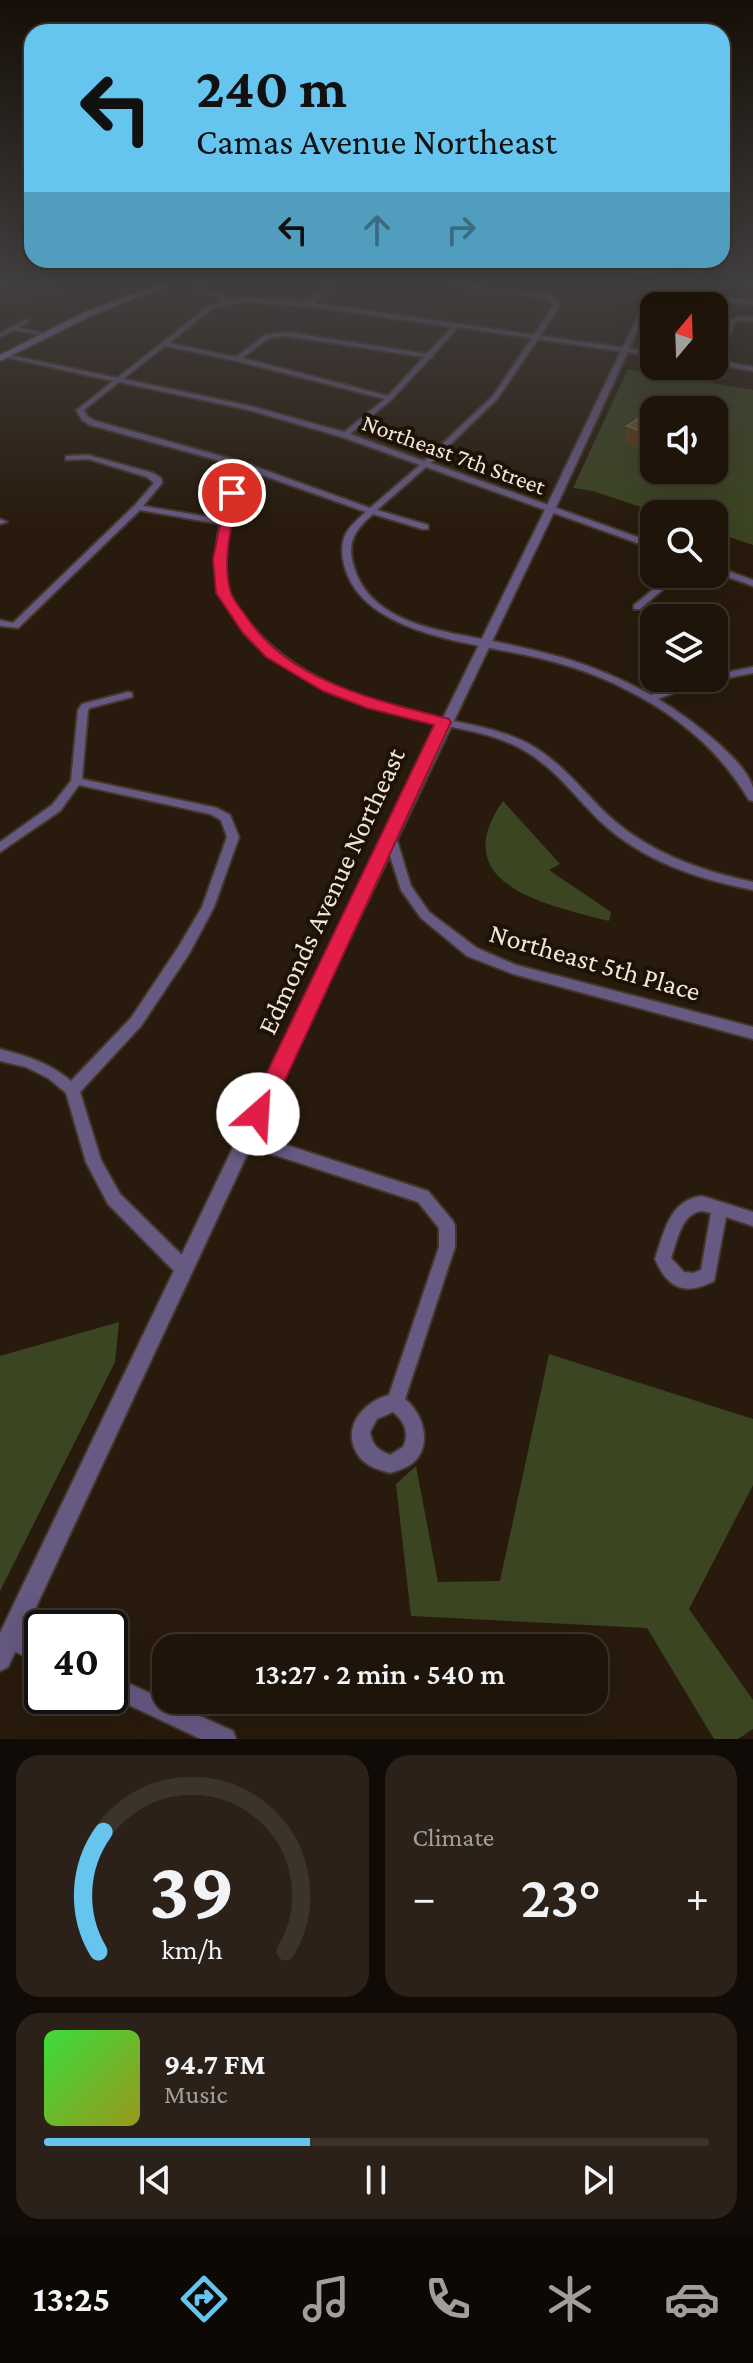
<!DOCTYPE html>
<meta charset="utf-8">
<style>
:root{--surface:#1e140a;--page:#2b2118;--text:#f1f3f6;--muted:#a19e9c;--line:#3c332b;--accent:#65c5ee}
body{margin:0;font-family:"Crimson Pro",serif;background:var(--page);color:var(--text);height:100vh;display:flex;flex-direction:column;font-size:30px;white-space:nowrap}
*{box-sizing:border-box;margin:0}
p{font-size:26px;color:var(--muted)}
.icon{flex:none;width:44px;height:44px;fill:none;stroke:currentColor;stroke-width:2;stroke-linecap:round;stroke-linejoin:round}
.map{position:relative;height:1739px;overflow:hidden}
.details{display:flex;flex-direction:column;gap:16px;padding:16px;background:#100b06;flex:1}
.details>*{flex:none}
.hud{position:absolute;left:24px;top:24px;width:706px;height:244px;border-radius:24px;box-shadow:0 8px 32px #0002,0 0 0 2px var(--line);background:#65c5ee;color:#111;overflow:hidden}
.needle{width:52px;rotate:19deg}
.controls{position:absolute;left:640px;top:292px;display:grid;gap:16px}
.controls a{display:grid;place-items:center;width:88px;height:88px;border-radius:16px;background:var(--surface);box-shadow:0 8px 32px #0002,0 0 0 2px var(--line);font-size:40px}
.speed{position:absolute;left:24px;top:1610px;display:flex;gap:16px;font-size:40px;font-weight:700;text-align:center}
.speed>*{display:grid;place-content:center;width:104px;height:104px;border-radius:50%;background:var(--surface);box-shadow:0 8px 32px #0002,0 0 0 2px var(--line);line-height:1}
.speed .limit{border:4px solid #111;border-radius:12px;background:#fff;color:#111}
.pin{position:absolute;display:grid;place-items:center;width:68px;height:68px;color:#fff;margin:-34px;border:4px solid #fff;border-radius:50%;box-shadow:0 2px 8px #0007}
.me{position:absolute;width:88px;margin:-44px;rotate:26deg;stroke-linejoin:round;filter:drop-shadow(0 0 6px #0008)}
.turn{display:flex;align-items:center;gap:28px;height:168px;padding:0 40px;font-size:36px}
.turn .icon{width:104px;height:104px;stroke-width:2.5}
.turn b{display:block;font-size:56px;line-height:68px}
.lanes{display:flex;align-items:center;height:76px;padding:0 40px;background:#0003;justify-content:center;gap:40px;direction:ltr}
.lanes .off{opacity:.35}
.big{font-size:60px;font-weight:600;line-height:1.1}
.details .widget{flex:1;display:flex;flex-direction:column;justify-content:center;gap:12px;min-width:0;padding:0 28px;border-radius:24px;background:var(--page)}
.details .dial{align-items:center;gap:0}
.dial svg{height:208px;overflow:visible;fill:none;stroke:var(--line);stroke-width:7;stroke-linecap:round;text-anchor:middle}
.dial text{fill:var(--text);stroke:none}
.song{display:flex;align-items:center;gap:24px}
.cover{width:96px;height:96px;border-radius:12px;background:linear-gradient(135deg,hsl(120 70% 55%),hsl(60 70% 35%))}
.played{height:8px;border-radius:4px;background:linear-gradient(90deg,var(--accent) 40%,var(--line) 40%)}
.keys{display:flex;justify-content:space-around;direction:ltr}
.heat{display:flex;justify-content:space-between;align-items:center;font-size:44px;direction:ltr}
.details .tiles{flex:1;display:grid;gap:16px;grid-template-columns:1fr 1fr}
.widget:last-child{grid-column:span 2}
.trip{position:absolute;left:152px;top:1634px;width:456px;height:80px;border-radius:24px;background:var(--surface);box-shadow:0 8px 32px #0002,0 0 0 2px var(--line);font-weight:600;line-height:80px;text-align:center}
.dock{display:flex;height:128px;justify-content:space-around;align-items:center;background:#0c0804;color:var(--muted)}
.dock .icon{width:56px;height:56px}
.dock .current{color:var(--accent)}
.dock b{font-size:36px;color:var(--text)}
.map>svg:first-child{display:block}
.green{fill:#3c4522;fill-rule:evenodd}
.lines{fill:none;stroke-linecap:round;stroke-linejoin:round}
.minor-casing{stroke:#44372a;stroke-width:4}
.tertiary-casing{stroke:#44372a;stroke-width:4}
.secondary-casing{stroke:#44372a;stroke-width:4}
.minor{fill:#665982;fill-rule:evenodd}
.tertiary{fill:#665982;fill-rule:evenodd}
.secondary{fill:#9079bd;fill-rule:evenodd}
.wall{fill:#5f3f18}
.building{fill:#6e512d;stroke:#826848;stroke-width:2}
.route{fill:#e11d48;stroke:#92132f;stroke-width:2}
.labels{text-anchor:middle;dominant-baseline:central;stroke-width:8;stroke-linejoin:round;paint-order:stroke}
.far-street-label{font-size:24px;fill:#eee5dc;stroke:#1e1205}
.street-label{font-size:28px;fill:#eee5dc;stroke:#1e1205}
</style>
<div class="map">
<svg width="753" height="1739" viewBox="0 0 753 1739">
<rect width="100%" height="100%" fill="#281b0d"/>
<g class="green">
<path d="M628 369 753 390V545L714 532V514H662L593 491 573 488ZM654 410H714V470H654Z"/>
<path d="M503 801 560 864 549 870 611 912 609 921C548 905 444 885 503 801Z"/>
<polygon points="119,1322 115,1362 0,1591 0,1356"/>
<polygon points="549,1354 753,1419 753,1485 689,1609 753,1700 753,1729 738,1739 714,1739 647,1628 411,1616 396,1484 416,1466 438,1582 500,1581"/>
</g>
<g class="lines">
<defs>
<g id="minor">
<path d="M184 280H191L231 301 242 298 308 302 333 280H339L314 303 534 335 555 304 542 297 404 280H422L544 293 561 304 540 336 654 352V356L538 339 498 398 431 463 654 543V549L426 467 377 510 428 525V529H422L373 514C355 530 346 542 354 567 370 621 435 630 482 639 508 644 534 650 560 657 592 666 622 679 651 695L690 680 714 678V675L753 667V673L697 684 658 699C683 714 746 759 753 788 753 792 753 797 753 801L749 800C719 749 676 714 623 688 598 675 571 666 543 659 483 643 361 638 344 564 338 538 347 528 366 512L242 468C232 506 219 548 227 587 230 599 238 609 246 619 290 675 356 698 424 715 459 723 497 727 529 744 562 762 584 793 610 817 650 853 701 871 753 882V890C698 879 642 861 600 821 576 798 555 768 525 751 494 732 455 729 420 720 349 702 284 681 238 621 231 612 222 601 219 590 213 569 216 545 220 524L140 510 18 628 0 626V620L13 623 135 505 154 483 147 477 88 459 66 460V456L88 455 153 473 161 478 162 483 143 506 221 519 235 465 90 425 82 420 76 410 78 409 113 381 1 356 4 354 117 378 209 306 225 302ZM242 302 309 306 452 327 427 354 286 332 265 335 236 357 169 343 213 308ZM458 327 532 338 493 396 424 461 350 434 392 399 430 358 433 357V355ZM286 336 424 357 388 396 242 358 269 338ZM165 346 237 361 385 399 344 432 250 406 123 379ZM119 382 249 410 342 437 420 465 370 508 242 462 96 421 88 417 84 410Z"/>
<polygon points="652,289 753,301 753,305 650,292"/>
<polygon points="738,317 753,317 753,321 739,321 734,323 722,361 753,367 753,371 714,364 728,322"/>
<polygon points="27,319 29,322 19,328 48,334 48,336 14,330 0,337 0,333"/>
<polygon points="0,519 7,522 0,524"/>
<polygon points="714,566 753,580 753,586 714,572"/>
<polygon points="672,574 681,574 640,609 634,609 634,605"/>
<path d="M128 692 132 693V697L90 708 88 710 82 779 217 808 230 815 239 837 214 907 189 954 141 1026 80 1092 101 1160 120 1194 188 1261 190 1267 188 1273 182 1275 176 1273 108 1204 86 1162 66 1093 48 1078 26 1067 0 1061V1049C27 1056 50 1063 71 1081L131 1018 179 946 202 907 227 837 221 820 210 814 79 785 60 811 0 852V842L52 805 71 781 78 710 82 704Z"/>
<polygon points="390,833 396,837 411,886 429,912 477,948 516,965 753,1027 753,1039 513,974 467,956 421,918 401,890 384,837"/>
<path d="M246 1132 428 1191 453 1221 455 1226V1247L405 1399C425 1415 434 1451 408 1466 403 1469 396 1471 390 1473 380 1470 369 1467 361 1459 339 1432 360 1403 389 1395L439 1247V1228L418 1202 241 1144 239 1139 241 1134ZM393 1412C404 1421 410 1433 403 1447L390 1455C378 1450 372 1445 370 1432L377 1419Z"/>
<path d="M702 1196 753 1212V1226L726 1217 714 1281C685 1296 668 1289 655 1259 664 1233 669 1200 702 1196ZM702 1211 711 1213 701 1270 693 1273 684 1272 671 1258C677 1242 681 1213 702 1211Z"/>
<polygon points="10,1629 42,1643 42,1664 3,1646 0,1639 3,1632"/>
<polygon points="110,1675 233,1731 236,1739 201,1739 110,1696"/>
</g>
<polygon id="tertiary" points="655,280 661,280 552,516 279,1086 8,1667 0,1671 0,1633 265,1081 542,516"/>
<polygon id="secondary" points="170,280 181,280 91,316 0,361 0,355 85,312"/>
</defs>
<use href="#minor" class="minor-casing"/>
<use href="#tertiary" class="tertiary-casing"/>
<use href="#secondary" class="secondary-casing"/>
<use href="#minor" class="minor"/>
<use href="#tertiary" class="tertiary"/>
<use href="#secondary" class="secondary"/>
</g>
<polygon class="wall" points="654,410 654,451 652,453 624,443 627,426"/>
<polygon class="building" points="659,406 680,410 654,410 654,435 627,426"/>
<linearGradient id="sky" x2="0" y2="1"><stop stop-color="#160f07"/><stop offset="0.54" stop-color="#423f40"/><stop offset="1" stop-color="#423f40" stop-opacity="0"/></linearGradient>
<rect width="753" height="523" fill="url(#sky)"/>
<path class="route" d="M227 490 238 493C232 524 222 559 230 590 232 599 240 608 246 616 290 683 377 700 449 719L451 722 266 1121 258 1123 251 1121 247 1114 434 725 367 708 323 691 266 657 243 633 216 593 213 559Z"/>
<g class="labels">
<g class="far-street-label">
<text transform="translate(454 454) rotate(20)">Northeast 7th Street</text>
</g>
<g class="street-label">
<text transform="translate(331 891) rotate(-65)">Edmonds Avenue Northeast</text>
<text transform="translate(595 962) rotate(16)">Northeast 5th Place</text>
</g>
</g>
</svg>
<div class="controls">
<a><svg class="needle" viewBox="-14 -14 28 28"><path d="M0-13l5 13h-10z" fill="#e53935"/><path d="M0 13l5-13h-10z" fill="#a19e9c"/></svg></a>
<a><svg class="icon" aria-label="sound" viewBox="0 0 24 24"><path d="M4 9h4l5-4v14l-5-4H4zM17 9q2 3 0 6"/></svg></a>
<a><svg class="icon" aria-label="search" viewBox="0 0 24 24"><circle cx="10" cy="10" r="6"/><path d="M15 15l6 6"/></svg></a>
<a><svg class="icon" aria-label="layers" viewBox="0 0 24 24"><path d="M12 4l9 5-9 5-9-5zM3 14l9 5 9-5"/></svg></a>
</div>
<div class="speed"><div class="limit">40</div></div>
<div class="pin" style="left:232px;top:493px;background:#d93025"><svg class="icon" aria-label="arrive" viewBox="0 0 24 24"><path d="M6 21V4h12l-3 4 3 4H6"/></svg></div>
<svg class="me" style="left:258px;top:1114px" viewBox="-20 -20 40 40"><circle r="19" fill="#fff"/><path d="M0-13L10 11 0 6-10 11z" fill="#e11d48"/></svg>
<div class="trip">13:27 · 2 min · 540 m</div>
<div class="hud">
<div class="turn"><svg class="icon" aria-label="left" viewBox="0 0 24 24"><path d="M17 20v-9H6M10 6l-5 5 5 5"/></svg><div><b>240 m</b>Camas Avenue Northeast</div></div>
<div class="lanes"><svg class="icon" aria-label="left" viewBox="0 0 24 24"><path d="M17 20v-9H6M10 6l-5 5 5 5"/></svg><svg class="icon off" aria-label="ahead" viewBox="0 0 24 24"><path d="M12 20V5M6 11l6-6 6 6"/></svg><svg class="icon off" aria-label="right" viewBox="0 0 24 24"><path d="M7 20v-9h11M14 6l5 5-5 5"/></svg></div>
</div>
</div>
<section class="details">
<div class="tiles">
<div class="widget dial"><svg viewBox="0 0 100 80">
<path d="M14 69A42 42 0 1 1 86 69"/>
<path d="M14 69A42 42 0 0 1 16 23" stroke="#65c5ee"/>
<text x="50" y="56" font-size="32" font-weight="700">39</text>
<text x="50" y="72" font-size="11">km/h</text>
</svg></div>
<div class="widget"><p>Climate</p>
<div class="heat"><a>−</a><b class="big">23°</b><a>+</a></div>
</div>
<div class="widget">
<div class="song"><i class="cover"></i><div><b>94.7 FM</b><p>Music</p></div></div>
<div class="played"></div>
<div class="keys"><svg class="icon" aria-label="previous" viewBox="0 0 24 24"><path d="M18 5L8 12l10 7zM5 5v14"/></svg><svg class="icon" aria-label="pause" viewBox="0 0 24 24"><path d="M8 5v14M16 5v14"/></svg><svg class="icon" aria-label="next" viewBox="0 0 24 24"><path d="M6 5l10 7-10 7zM19 5v14"/></svg></div>
</div>
</div>
</section>
<nav class="dock">
<b>13:25</b>
<svg class="icon current" aria-label="directions" viewBox="0 0 24 24"><path d="M12 3l9 9-9 9-9-9zM9 14v-3h6M13 9l2 2-2 2"/></svg>
<svg class="icon" aria-label="music" viewBox="0 0 24 24"><path d="M9 18V5l10-2v13"/><circle cx="6" cy="18" r="3"/><circle cx="16" cy="16" r="3"/></svg>
<svg class="icon" aria-label="phone" viewBox="0 0 24 24"><path d="M5 4h4l2 5-3 2q2 4 5 5l2-3 5 2v4C11 20 4 13 5 4z"/></svg>
<svg class="icon" aria-label="climate" viewBox="0 0 24 24"><path d="M12 3v18M4 7l16 10M4 17L20 7"/></svg>
<svg class="icon" aria-label="car" viewBox="0 0 24 24"><path d="M5 17H2v-5l4-1 3-4h7l3 4 3 1v5h-3M9 17h6M6 11h13"/><circle cx="7" cy="17" r="2"/><circle cx="17" cy="17" r="2"/></svg>
</nav>
